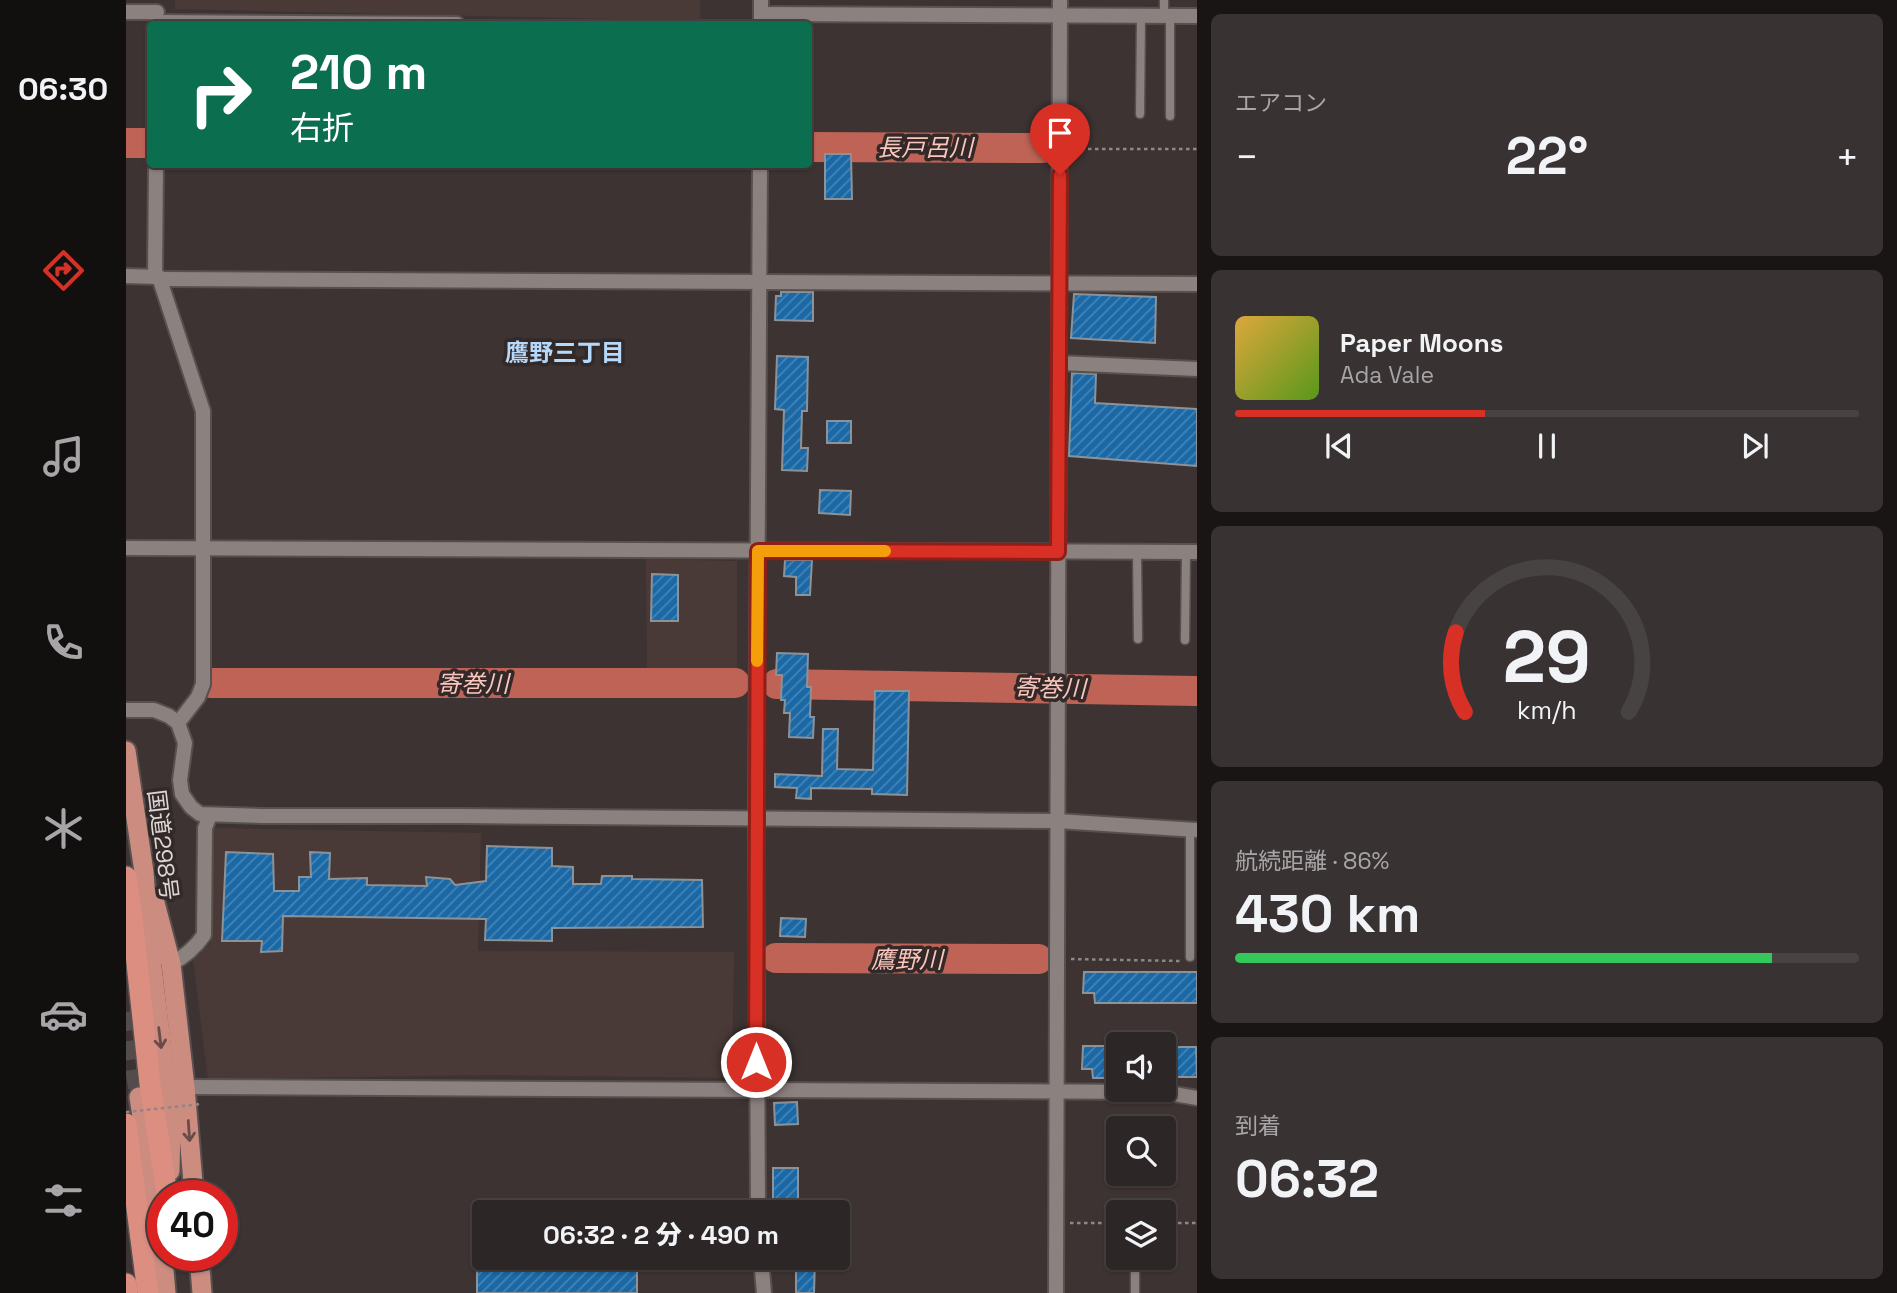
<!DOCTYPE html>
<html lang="ja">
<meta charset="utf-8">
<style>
:root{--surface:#2d2626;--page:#393232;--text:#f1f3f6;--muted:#a7a5a7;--line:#484343;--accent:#d93025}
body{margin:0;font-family:"Space Grotesk","Noto Sans JP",sans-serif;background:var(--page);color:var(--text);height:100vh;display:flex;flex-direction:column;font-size:26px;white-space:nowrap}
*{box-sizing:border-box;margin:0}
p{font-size:23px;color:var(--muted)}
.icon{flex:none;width:38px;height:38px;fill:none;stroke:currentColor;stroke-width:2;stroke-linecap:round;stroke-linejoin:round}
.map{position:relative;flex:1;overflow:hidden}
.drawer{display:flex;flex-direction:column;gap:14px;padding:14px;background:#191515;width:700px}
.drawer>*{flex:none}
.guide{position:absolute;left:21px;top:21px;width:665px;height:147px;border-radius:7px;box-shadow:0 2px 5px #0004,0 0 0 2px var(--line);background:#0b6e4f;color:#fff;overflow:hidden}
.buttons{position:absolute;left:980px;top:1032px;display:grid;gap:14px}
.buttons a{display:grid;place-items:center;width:70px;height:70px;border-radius:7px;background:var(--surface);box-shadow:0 2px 5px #0004,0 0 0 2px var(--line);font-size:35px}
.speed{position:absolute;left:21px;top:1180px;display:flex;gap:14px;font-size:35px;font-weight:700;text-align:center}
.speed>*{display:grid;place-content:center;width:91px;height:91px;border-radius:50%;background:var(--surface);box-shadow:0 2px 5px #0004,0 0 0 2px var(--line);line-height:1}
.speed .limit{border:10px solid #d22;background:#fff;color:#111}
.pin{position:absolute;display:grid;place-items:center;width:60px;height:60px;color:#fff;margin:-72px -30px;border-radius:50% 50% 50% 0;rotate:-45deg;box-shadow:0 0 7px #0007}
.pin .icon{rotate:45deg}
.me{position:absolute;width:77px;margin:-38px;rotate:0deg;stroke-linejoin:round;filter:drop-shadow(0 0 5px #0008)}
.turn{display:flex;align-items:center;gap:24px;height:147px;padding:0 28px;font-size:32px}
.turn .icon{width:91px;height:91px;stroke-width:2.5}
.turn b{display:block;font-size:49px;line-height:60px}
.big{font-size:52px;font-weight:800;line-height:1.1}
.drawer .card{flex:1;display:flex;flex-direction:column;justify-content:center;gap:10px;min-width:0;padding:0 24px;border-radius:10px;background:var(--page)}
.drawer .dial{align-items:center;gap:0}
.dial svg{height:182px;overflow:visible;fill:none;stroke:var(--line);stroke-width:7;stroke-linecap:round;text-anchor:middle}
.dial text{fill:var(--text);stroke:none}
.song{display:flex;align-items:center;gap:21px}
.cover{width:84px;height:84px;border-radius:10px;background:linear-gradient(135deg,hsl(40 70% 55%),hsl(90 70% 35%))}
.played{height:7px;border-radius:4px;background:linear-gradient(90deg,var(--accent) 40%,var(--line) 40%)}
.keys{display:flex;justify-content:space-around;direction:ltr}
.heat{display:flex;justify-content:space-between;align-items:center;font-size:38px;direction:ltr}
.charge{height:10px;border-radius:5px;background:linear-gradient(90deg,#34c759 86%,var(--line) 0)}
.trip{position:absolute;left:346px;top:1200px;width:378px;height:70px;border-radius:7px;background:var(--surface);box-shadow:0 2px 5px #0004,0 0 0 2px var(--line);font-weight:800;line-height:70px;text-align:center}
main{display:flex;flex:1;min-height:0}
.tabs{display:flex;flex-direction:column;width:126px;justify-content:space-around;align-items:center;background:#120f0f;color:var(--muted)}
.tabs .icon{width:49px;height:49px}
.tabs .active{color:var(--accent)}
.tabs b{font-size:32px;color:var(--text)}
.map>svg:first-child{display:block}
.built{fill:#4a3a37}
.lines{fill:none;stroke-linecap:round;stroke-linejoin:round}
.river{stroke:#bf6356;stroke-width:30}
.building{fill:url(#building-hatch);stroke:#8b9298;stroke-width:2}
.trunk-tunnel{stroke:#544c4b;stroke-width:19;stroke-dasharray:19 10;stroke-linecap:butt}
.service-casing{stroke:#57504f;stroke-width:11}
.minor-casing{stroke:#57504f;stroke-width:18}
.tertiary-casing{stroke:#57504f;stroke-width:18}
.trunk-casing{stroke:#57504f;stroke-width:23}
.motorway-casing{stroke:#57504f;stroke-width:24}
.path{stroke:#8e8786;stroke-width:2.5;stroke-dasharray:3.5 3.5;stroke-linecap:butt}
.service{stroke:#8b817f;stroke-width:8}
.minor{stroke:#8b817f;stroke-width:14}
.tertiary{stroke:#8b817f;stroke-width:14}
.trunk{stroke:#cc8c80;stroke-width:19}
.motorway{stroke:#dc8e81;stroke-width:21}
.path-bridge{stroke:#8e8786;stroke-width:2.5;stroke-dasharray:3.5 3.5;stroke-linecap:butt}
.oneway{stroke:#684c47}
.route-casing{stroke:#8d1f18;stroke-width:18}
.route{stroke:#d93025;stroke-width:12}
.slow{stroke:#f59e0b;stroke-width:12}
.labels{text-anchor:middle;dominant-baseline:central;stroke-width:7;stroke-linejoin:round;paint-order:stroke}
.street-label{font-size:23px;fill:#dcd7d6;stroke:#322928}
.water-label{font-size:24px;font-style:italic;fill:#fac6bd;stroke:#322928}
.neighbourhood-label{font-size:24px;font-weight:bold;fill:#b6d9fb;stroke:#322928}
</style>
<main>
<nav class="tabs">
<b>06:30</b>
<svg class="icon active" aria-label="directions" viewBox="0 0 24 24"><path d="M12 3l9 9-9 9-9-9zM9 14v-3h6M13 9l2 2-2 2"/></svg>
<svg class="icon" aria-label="music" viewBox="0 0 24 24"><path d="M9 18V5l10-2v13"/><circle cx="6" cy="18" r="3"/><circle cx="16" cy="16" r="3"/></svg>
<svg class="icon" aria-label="phone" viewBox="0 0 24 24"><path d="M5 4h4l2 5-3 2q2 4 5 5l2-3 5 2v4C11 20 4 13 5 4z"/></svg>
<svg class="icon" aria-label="climate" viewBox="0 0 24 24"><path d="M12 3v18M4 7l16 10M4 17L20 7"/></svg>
<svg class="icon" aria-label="car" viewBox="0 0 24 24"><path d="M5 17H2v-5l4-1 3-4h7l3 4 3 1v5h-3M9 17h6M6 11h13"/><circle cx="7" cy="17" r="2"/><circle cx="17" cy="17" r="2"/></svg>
<svg class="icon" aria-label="filters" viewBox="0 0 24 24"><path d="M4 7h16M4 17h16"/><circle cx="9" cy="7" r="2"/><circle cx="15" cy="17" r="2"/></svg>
</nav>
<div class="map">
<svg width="1071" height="1293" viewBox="0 0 1071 1293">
<defs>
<pattern id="building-hatch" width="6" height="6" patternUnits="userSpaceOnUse" patternTransform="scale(1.75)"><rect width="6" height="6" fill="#1a68a5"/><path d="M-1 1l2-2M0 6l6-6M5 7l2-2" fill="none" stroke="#4684b5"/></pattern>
</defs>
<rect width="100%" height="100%" fill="#3c3332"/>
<g class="built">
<polygon points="49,0 574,0 574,21 49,9"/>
<polygon points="520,559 611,561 611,675 521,674"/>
<polygon points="88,828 355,833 352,951 608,952 606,1078 367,1075 82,1079 67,960 85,943"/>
</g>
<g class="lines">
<g class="river">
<polyline points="0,143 24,143"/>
<polyline points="682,147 916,148"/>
<polyline points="84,683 609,683"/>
<polyline points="651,684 1071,691"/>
<polyline points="650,958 912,959"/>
</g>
</g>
<g class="building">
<polygon points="699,154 725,154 726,199 699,199"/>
<polygon points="655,292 687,292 687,321 649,320 650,296 655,296"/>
<polygon points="948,294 1030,297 1029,343 945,338"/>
<polygon points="651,356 682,357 681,411 676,411 675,448 682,448 681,471 656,470 658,410 649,409"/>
<polygon points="946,373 970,374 969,403 1071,409 1071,466 943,456"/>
<rect x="701" y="421" width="24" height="22"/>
<polygon points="694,490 725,491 724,515 693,513"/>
<polygon points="659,560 686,560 684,595 670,595 670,577 658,576"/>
<polygon points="526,574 552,575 552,621 525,621"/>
<polygon points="651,653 682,654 681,687 685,687 684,717 688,717 687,738 663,737 664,713 658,713 659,700 655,700 656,675 650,675"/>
<polygon points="749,691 783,691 781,795 746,794 746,789 685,788 685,799 670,798 671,788 649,787 649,774 696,776 697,729 712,729 711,769 747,770"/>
<polygon points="361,846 426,848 426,866 447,867 447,884 475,884 476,876 506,876 506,879 576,880 577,927 426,928 426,941 359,940 360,919 157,916 156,951 135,952 136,941 96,941 100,852 147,854 148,891 173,891 173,877 185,877 184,852 204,853 203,879 241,878 241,885 301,886 300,877 324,879 329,885 360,881"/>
<polygon points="655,918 680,919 679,937 654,936"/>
<polygon points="958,972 1071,972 1071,1003 969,1003 968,993 957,993"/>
<polygon points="957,1046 992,1046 992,1078 967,1078 966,1069 956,1069"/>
<polygon points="1038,1047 1070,1047 1071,1077 1038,1077"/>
<polygon points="671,1102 672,1124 649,1125 648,1103"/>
<rect x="647" y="1168" width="25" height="33"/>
<rect x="351" y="1258" width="160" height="35"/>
<polygon points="670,1258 689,1258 688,1293 670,1293"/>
</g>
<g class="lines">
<polyline class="trunk-tunnel" points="0,1012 13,1097"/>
<defs>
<g id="service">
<polyline points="1038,16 1038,0"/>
<polyline points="1014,114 1015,16"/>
<polyline points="1044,116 1044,16"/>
<polyline points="1011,552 1012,639"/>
<polyline points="1059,640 1060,552"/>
<polyline points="1064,957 1064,830"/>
<polyline points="1009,1293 1009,1265"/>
</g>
<g id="minor">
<polyline points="0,12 31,12"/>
<polyline points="635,14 1071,16"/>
<polyline points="31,22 331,24"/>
<polyline points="0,276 33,277 77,411 77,684 72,697 52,723"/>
<polyline points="29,277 30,164"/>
<polyline points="933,363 1071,369"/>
<polyline points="0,548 1071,552"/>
<path d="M45 964C60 956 69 948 78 935L79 828 84 815"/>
<polyline points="59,1087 1037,1092 1071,1098"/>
<polyline points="930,1293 934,0"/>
</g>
<g id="tertiary">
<polyline points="635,24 635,0"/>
<polyline points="34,279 1071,284"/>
<polyline points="0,710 28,710 43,716 52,723 59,743 54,780 56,794 65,807 74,814 137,816 336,816 931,821 1071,830"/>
<polyline points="632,1213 630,818 634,164"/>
<polyline points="635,1258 638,1293"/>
</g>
<g id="trunk">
<polyline points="0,751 18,872 23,942 45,1124 44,1171"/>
<polyline points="28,899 45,964 59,1087 68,1195"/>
<polyline points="13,1097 36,1248 40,1293"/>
<polyline points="73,1255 76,1293"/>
</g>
<g id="motorway">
<polyline points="0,877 6,917 24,1084 41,1195"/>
<polyline points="0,1124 22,1293"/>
<polyline points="0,1284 1,1293"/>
</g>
</defs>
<use href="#service" class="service-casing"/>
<use href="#minor" class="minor-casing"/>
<use href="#tertiary" class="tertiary-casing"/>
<use href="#trunk" class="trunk-casing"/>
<use href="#motorway" class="motorway-casing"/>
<g class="path">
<polyline points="948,149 1071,149"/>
<polyline points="945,959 1054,961"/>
<polyline points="944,1223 992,1223"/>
<polyline points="1038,1223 1071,1223"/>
</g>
<use href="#service" class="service"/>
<use href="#minor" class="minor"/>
<use href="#tertiary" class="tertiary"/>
<use href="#trunk" class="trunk"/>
<use href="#motorway" class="motorway"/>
<polyline class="path-bridge" points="0,1112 75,1104"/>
</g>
<defs><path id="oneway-shaft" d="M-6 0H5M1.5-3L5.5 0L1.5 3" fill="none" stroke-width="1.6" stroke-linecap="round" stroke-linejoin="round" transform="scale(1.75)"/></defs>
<g class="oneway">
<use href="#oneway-shaft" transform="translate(34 1038) rotate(83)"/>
<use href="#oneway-shaft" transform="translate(63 1131) rotate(86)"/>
</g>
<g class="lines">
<defs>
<polyline id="route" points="630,1062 632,551 932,552 934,175"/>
</defs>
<use href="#route" class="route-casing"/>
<use href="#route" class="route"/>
<polyline class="slow" points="631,661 632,551 759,551"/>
</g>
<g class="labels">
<g class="street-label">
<text transform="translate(37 845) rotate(83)">国道298号</text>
</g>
<g class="water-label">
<text x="799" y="147">長戸呂川</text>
<text x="347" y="683">寄巻川</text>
<text transform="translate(924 688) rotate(1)">寄巻川</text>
<text x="781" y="959">鷹野川</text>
</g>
<g class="neighbourhood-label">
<text x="439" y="352">鷹野三丁目</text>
</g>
</g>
</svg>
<div class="buttons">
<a><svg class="icon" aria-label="sound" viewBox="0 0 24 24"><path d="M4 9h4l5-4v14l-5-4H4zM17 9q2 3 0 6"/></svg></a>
<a><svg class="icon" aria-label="search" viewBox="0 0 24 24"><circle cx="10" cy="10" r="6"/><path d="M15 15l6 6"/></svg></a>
<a><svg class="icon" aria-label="layers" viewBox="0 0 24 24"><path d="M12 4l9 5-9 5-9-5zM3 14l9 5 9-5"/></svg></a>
</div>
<div class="speed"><div class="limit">40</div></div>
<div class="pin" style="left:934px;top:175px;background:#d93025"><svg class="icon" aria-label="arrive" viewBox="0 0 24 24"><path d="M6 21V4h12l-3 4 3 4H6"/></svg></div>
<svg class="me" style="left:630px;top:1062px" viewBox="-20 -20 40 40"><circle r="17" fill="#d93025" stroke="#fff" stroke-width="3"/><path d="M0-11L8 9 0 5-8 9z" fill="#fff"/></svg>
<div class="trip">06:32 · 2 分 · 490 m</div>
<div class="guide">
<div class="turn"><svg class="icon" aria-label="right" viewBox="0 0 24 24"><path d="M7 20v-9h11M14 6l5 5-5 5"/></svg><div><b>210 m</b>右折</div></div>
</div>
</div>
<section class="drawer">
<div class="card"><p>エアコン</p>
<div class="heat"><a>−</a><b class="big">22°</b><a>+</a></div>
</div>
<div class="card">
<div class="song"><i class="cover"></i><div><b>Paper Moons</b><p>Ada Vale</p></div></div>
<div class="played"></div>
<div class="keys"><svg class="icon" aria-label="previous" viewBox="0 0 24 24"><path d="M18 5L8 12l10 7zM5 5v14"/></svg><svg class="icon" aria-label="pause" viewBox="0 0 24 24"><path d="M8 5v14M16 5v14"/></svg><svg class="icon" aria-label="next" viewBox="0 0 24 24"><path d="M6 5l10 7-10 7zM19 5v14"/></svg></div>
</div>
<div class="card dial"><svg viewBox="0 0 100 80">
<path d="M14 69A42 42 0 1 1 86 69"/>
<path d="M14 69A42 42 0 0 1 10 34" stroke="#d93025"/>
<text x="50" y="56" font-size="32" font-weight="700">29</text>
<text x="50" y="72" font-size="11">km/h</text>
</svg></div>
<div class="card"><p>航続距離 · 86%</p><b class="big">430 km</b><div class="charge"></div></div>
<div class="card"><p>到着</p><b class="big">06:32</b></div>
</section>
</main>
